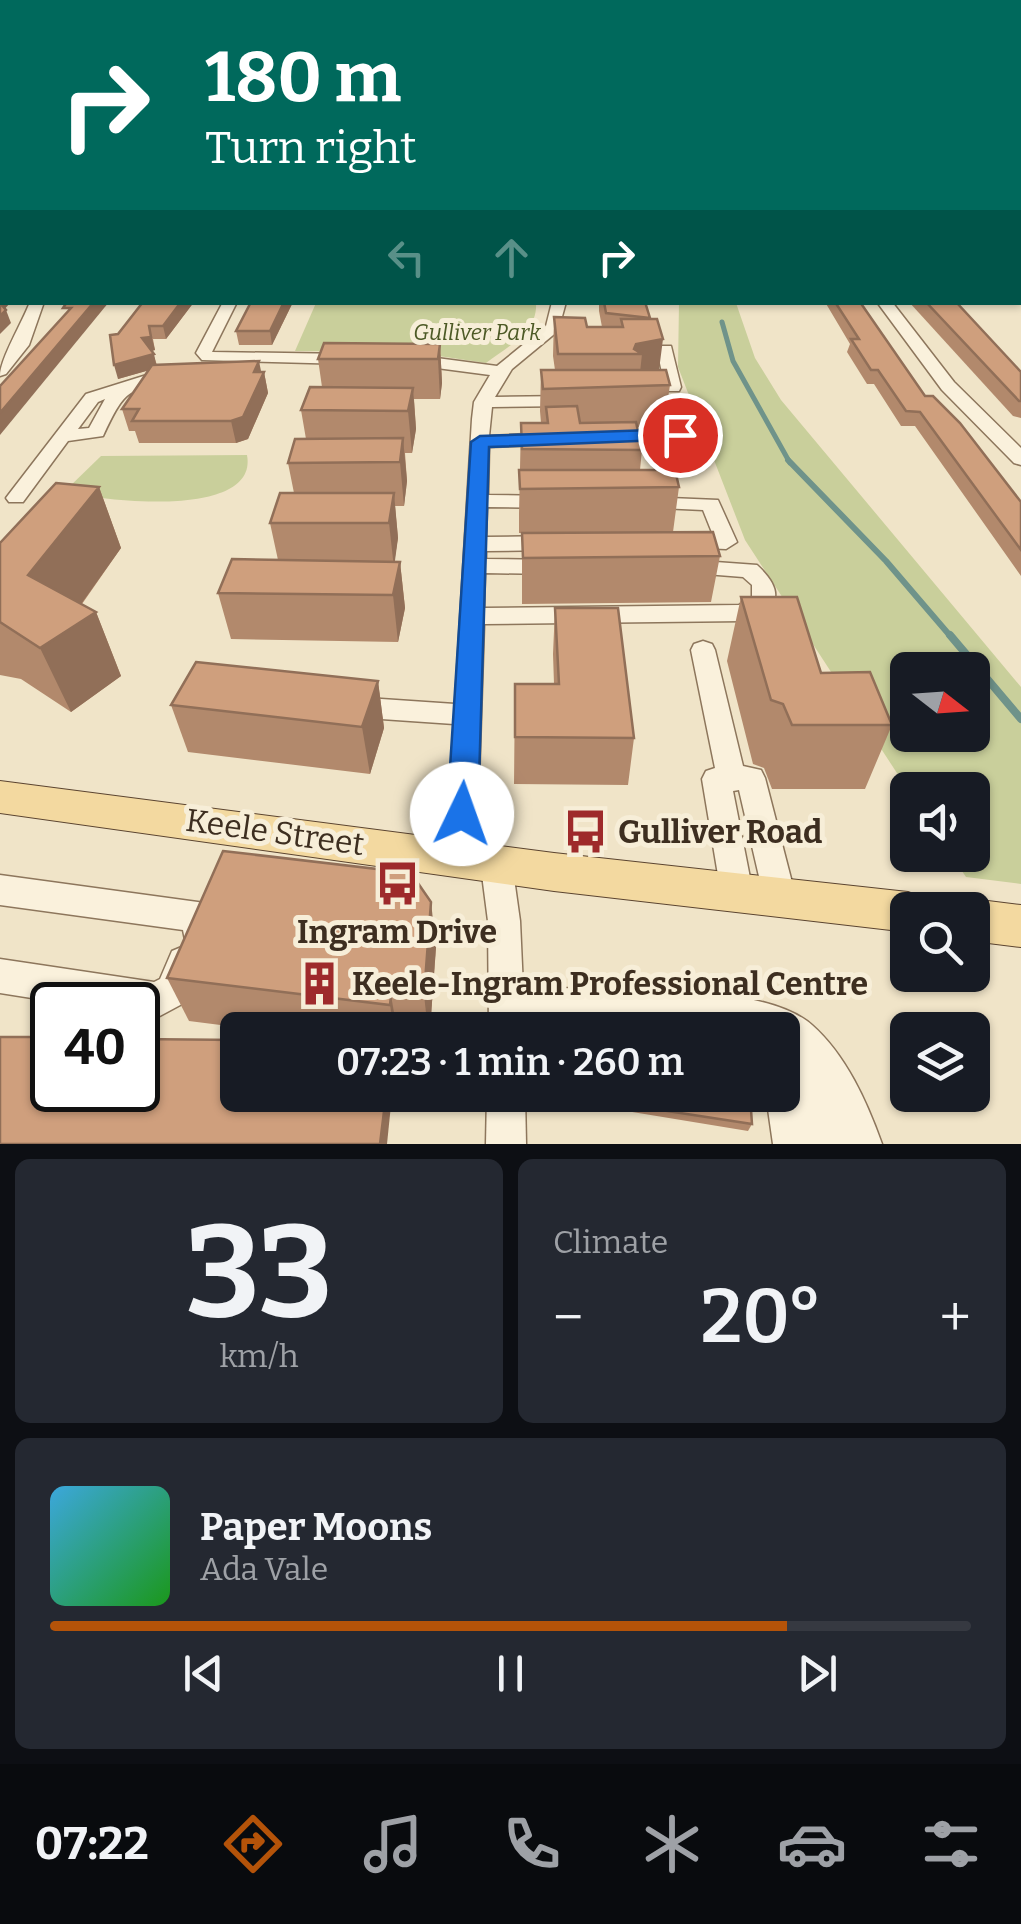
<!DOCTYPE html>
<meta charset="utf-8">
<style>
:root{--surface:#171b24;--page:#242831;--text:#f1f3f6;--muted:#9ea1a6;--line:#363941;--accent:#b45309}
body{margin:0;font-family:Bitter,serif;background:var(--page);color:var(--text);height:100vh;display:flex;flex-direction:column;font-size:38px;white-space:nowrap}
*{box-sizing:border-box;margin:0}
p{font-size:32px;color:var(--muted)}
.icon{flex:none;width:55px;height:55px;fill:none;stroke:currentColor;stroke-width:2;stroke-linecap:round;stroke-linejoin:round}
.map{position:relative;height:1144px;overflow:hidden}
.drawer{display:flex;flex-direction:column;gap:15px;padding:15px;background:#0d0f14;flex:1}
.drawer>*{flex:none}
.top-card{position:absolute;left:0px;top:0px;width:1022px;height:305px;box-shadow:0 2px 8px #0004;background:#00695c;color:#fff;overflow:hidden}
.needle{width:65px;rotate:107deg}
.controls{position:absolute;left:890px;top:652px;display:grid;gap:20px}
.controls a{display:grid;place-items:center;width:100px;height:100px;border-radius:15px;background:var(--surface);box-shadow:0 2px 8px #0004;font-size:50px}
.speed{position:absolute;left:30px;top:982px;display:flex;gap:20px;font-size:50px;font-weight:700;text-align:center}
.speed>*{display:grid;place-content:center;width:130px;height:130px;border-radius:50%;background:var(--surface);box-shadow:0 2px 8px #0004;line-height:1}
.speed .limit{border:5px solid #111;border-radius:15px;background:#fff;color:#111}
.pin{position:absolute;display:grid;place-items:center;width:85px;height:85px;color:#fff;margin:-42px;border:5px solid #fff;border-radius:50%;box-shadow:0 2px 10px #0007}
.me{position:absolute;width:110px;margin:-55px;rotate:3deg;stroke-linejoin:round;filter:drop-shadow(0 0 8px #0008)}
.turn{display:flex;align-items:center;gap:35px;height:210px;padding:0 40px;font-size:45px}
.turn .icon{width:130px;height:130px;stroke-width:2.5}
.turn b{display:block;font-size:70px;line-height:85px}
.lanes{display:flex;align-items:center;height:95px;padding:0 40px;background:#0003;justify-content:center;gap:50px;direction:ltr}
.lanes .off{opacity:.35}
.big{font-size:75px;font-weight:600;line-height:1.1}
.drawer .tile{flex:1;display:flex;flex-direction:column;justify-content:center;gap:15px;min-width:0;padding:0 35px;border-radius:15px;background:var(--page)}
.drawer .dial{align-items:center;gap:0}
.dial b{font-size:130px;line-height:1}
.song{display:flex;align-items:center;gap:30px}
.cover{width:120px;height:120px;border-radius:15px;background:linear-gradient(135deg,hsl(200 70% 55%),hsl(120 70% 35%))}
.played{height:10px;border-radius:5px;background:linear-gradient(90deg,var(--accent) 80%,var(--line) 80%)}
.keys{display:flex;justify-content:space-around;direction:ltr}
.heat{display:flex;justify-content:space-between;align-items:center;font-size:55px;direction:ltr}
.drawer .tiles{flex:1;display:grid;gap:15px;grid-template-columns:1fr 1fr}
.tile:last-child{grid-column:span 2}
.trip{position:absolute;left:220px;top:1012px;width:580px;height:100px;border-radius:15px;background:var(--surface);box-shadow:0 2px 8px #0004;font-weight:600;line-height:100px;text-align:center}
.tabs{display:flex;height:160px;justify-content:space-around;align-items:center;background:#090b0e;color:var(--muted)}
.tabs .icon{width:70px;height:70px}
.tabs .current{color:var(--accent)}
.tabs b{font-size:45px;color:var(--text)}
.map>svg:first-child{display:block}
.green{fill:#c9cf9b;fill-rule:evenodd}
.lines{fill:none;stroke-linecap:round;stroke-linejoin:round}
.stream-far2{stroke:#6f938a;stroke-width:5}
.stream-far1{stroke:#6f938a;stroke-width:6}
.stream{stroke:#6f938a;stroke-width:8}
.minor-casing{stroke:#8d765c;stroke-width:3}
.major-casing{stroke:#5b4430;stroke-width:2}
.minor{fill:#faf1dc;fill-rule:evenodd}
.major{fill:#f3d9a0;fill-rule:evenodd}
.wall{fill:#b2896c}
.shaded-wall{fill:#916f58}
.building{fill:#cf9f7d;stroke:#916f58;stroke-width:2.5}
.route{fill:#1a73e8;stroke:#114b97;stroke-width:2.5}
.labels{text-anchor:middle;dominant-baseline:central;stroke-width:10;stroke-linejoin:round;paint-order:stroke}
.far-park-label{font-size:22px;font-style:italic;fill:#4d5a26;stroke:#f7eed8}
.near-street-label{font-size:32px;fill:#3d2e20;stroke:#f7eed8}
.near-poi-label{font-size:32px;font-weight:bold;fill:#3d2e20;stroke:#f7eed8;text-anchor:start}
</style>
<div class="map">
<svg width="1021" height="1144" viewBox="0 0 1021 1144">
<rect width="100%" height="100%" fill="#f0e4c8"/>
<g class="green">
<path d="M316 303H536C538 332 507 347 486 363L412 352 295 351Z"/>
<path d="M679 303H736L755 358 781 400 1021 687V884L966 877 951 855H972V790H908L745 540 678 367ZM908 670H972V735H908Z"/>
<path d="M247 455C259 519 100 502 65 491L101 456Z"/>
</g>
<g class="lines">
<polyline class="stream-far2" points="722,322 733,361 790,463"/>
<polyline class="stream-far1" points="788,460 886,561 952,638"/>
<polyline class="stream" points="950,635 1021,719"/>
<defs>
<g id="minor">
<rect x="1020" y="264" width="1" height="8"/>
<path d="M30 302H44L29 345 6 374 0 376C0 359 22 323 30 302Z"/>
<polygon points="223,302 237,302 212,352 347,354 355,359 347,364 202,360 196,353"/>
<path d="M552 302H566L558 331 512 369 495 397 569 396 578 401 569 406 492 407 489 436 548 433 557 439 548 445 489 447 488 495 549 496 559 502 549 508 487 507 486 537 552 536 563 543 552 550 486 551V559L551 560 562 567 551 574 485 573 484 608 739 605 752 597V585L743 577 680 572 677 567 688 560 757 565C785 591 781 610 743 621L484 624 478 812 512 864 520 921 523 988C592 990 760 979 812 1025 846 1055 867 1102 882 1144H773L766 1095H782V1058L797 1068 798 1064 782 1047V1030L525 1023V1030H489L488 921 481 867 448 814 454 724 352 717 343 714 339 707 343 700 352 697 455 704 472 419 474 402 490 375 414 365 406 360 414 355 497 366 546 326Z"/>
<polygon points="877,302 892,302 954,382 1021,448 1021,465 1014,463 942,390"/>
<polygon points="625,346 671,346 681,387 679,391 636,391 636,383 664,382 658,354 625,352"/>
<path d="M169 368 177 373 175 377C125 393 126 388 103 436L68 441 23 502H9L6 498 9 494 86 394ZM105 399 89 428 78 429 98 402Z"/>
<polygon points="636,397 677,398 689,435 687,439 603,441 603,433 610,431 669,430 664,407 630,406 627,402"/>
<polygon points="646,497 718,500 737,542 726,549 681,547 678,542 681,537 713,535 703,510 639,507 636,503 639,499"/>
<polygon points="703,641 712,644 715,650 743,766 761,770 765,778 796,898 791,909 780,913 769,909 764,898 739,790 733,791 753,893 748,903 737,908 726,903 721,893 702,779 706,771 715,768 691,650 694,644"/>
<polygon points="0,875 205,903 217,907 221,918 210,945 198,950 186,945 183,930 0,905"/>
<polygon points="184,946 196,951 201,963 184,1003 156,1018 138,1015 138,1005 76,1005 0,993 0,959 154,982 160,979 172,951"/>
<polygon points="487,1095 525,1095 526,1144 486,1144"/>
</g>
<g id="major">
<polygon points="0,781 554,853 908,892 923,898 929,910 908,910 908,932 554,891 0,813"/>
<polygon points="972,899 1021,905 1021,947 972,941 972,910 954,910"/>
</g>
</defs>
<use href="#minor" class="minor-casing"/>
<use href="#major" class="major-casing"/>
<use href="#minor" class="minor"/>
<use href="#major" class="major"/>
</g>
<g class="wall">
<polygon points="194,302 166,339 153,339 155,350 152,351 157,365 264,372 268,393 248,439 236,443 139,443 135,431 129,431 122,409 149,370 118,379 118,334"/>
<polygon points="293,302 272,345 239,345 236,331"/>
<polygon points="599,302 645,302 650,318 659,370 670,385 664,426 637,427 642,450 640,470 679,487 673,532 537,533 720,556 711,602 522,604 522,533 519,533 519,514 521,423 541,423 540,411 541,370 555,370 553,356 554,317 587,327 602,327 599,311"/>
<polygon points="825,302 860,302 925,396 1021,502 1021,576 915,426 901,426 874,384 867,384 847,352 850,344"/>
<polygon points="909,302 956,302 1021,372 1021,418 1013,416"/>
<polygon points="440,344 442,383 440,399 414,399 416,429 412,453 405,453 407,481 404,506 395,506 398,538 394,562 400,562 405,608 398,642 231,639 218,593 278,560 270,523 294,493 288,463 306,439 301,410 322,387 318,359"/>
<polygon points="99,487 121,548 82,604 96,612 121,676 71,712 21,679 0,675 0,543"/>
<polygon points="741,597 821,673 892,725 865,789 772,789 764,768 753,764 727,661"/>
<polygon points="555,608 634,738 628,785 514,784 515,684 554,684 553,654"/>
<polygon points="378,681 384,728 370,774 188,752 171,705"/>
<polygon points="436,947 430,1030 260,1030 189,1021 167,978"/>
<polygon points="615,1095 750,1095 752,1124 748,1131 614,1109"/>
</g>
<g class="shaded-wall">
<polygon points="2,294 2,302 11,302 0,314 0,296"/>
<polygon points="94,302 109,302 0,435 0,413"/>
<polygon points="181,302 194,302 166,339 163,326"/>
<polygon points="284,302 293,302 272,345 270,331"/>
<polygon points="6,310 11,323 0,334 0,316"/>
<polygon points="149,326 155,350 146,352 142,338"/>
<polygon points="663,339 658,378 639,382 642,354 634,354 636,344"/>
<polygon points="440,344 442,383 440,399 438,359"/>
<polygon points="154,354 157,368 118,379 114,365"/>
<polygon points="259,361 262,376 264,372 268,393 248,439 236,443 231,421"/>
<polygon points="413,388 416,429 412,453 408,411"/>
<polygon points="403,438 407,481 404,506 400,462"/>
<polygon points="99,487 121,548 59,635 96,612 121,676 71,712 40,648 28,575"/>
<polygon points="394,493 398,538 394,568 389,523"/>
<polygon points="400,562 405,608 398,642 393,595"/>
<polygon points="378,681 384,728 370,774 362,727"/>
<polygon points="431,902 436,947 430,1030 428,1030 424,995"/>
<polygon points="391,995 397,1030 394,1030 390,1005"/>
<polygon points="386,1095 392,1095 387,1144 380,1144"/>
</g>
<g class="building">
<polygon points="0,130 2,130 2,153 0,148"/>
<rect x="1020" y="178" width="1" height="62"/>
<polygon points="0,274 2,274 2,294 0,296"/>
<polygon points="67,302 94,302 0,413 0,386 71,308 63,308"/>
<polygon points="143,302 181,302 163,326 149,326 151,337 142,338 154,354 114,365 110,335 118,334"/>
<polygon points="251,302 284,302 270,331 236,331"/>
<polygon points="604,302 645,302 650,318 606,313"/>
<polygon points="835,302 860,302 925,396 933,396 960,423 1021,502 1021,550 920,412 906,411 878,370 871,370 851,339 859,339"/>
<polygon points="926,302 956,302 1021,372 1021,401 1019,401"/>
<polygon points="0,303 6,310 0,316"/>
<polygon points="554,317 585,318 587,327 623,327 621,319 657,319 663,339 636,344 634,349 642,354 558,354"/>
<polygon points="324,343 440,344 438,359 318,359"/>
<polygon points="259,361 254,372 264,372 243,417 231,421 132,421 139,409 122,409 152,365"/>
<polygon points="541,370 666,370 670,385 543,389"/>
<polygon points="310,387 413,388 408,411 301,410"/>
<polygon points="577,406 580,423 636,422 642,450 522,449 521,423 548,423 546,407"/>
<polygon points="403,438 400,462 288,463 295,439"/>
<polygon points="519,470 675,470 679,487 520,489"/>
<polygon points="56,483 99,487 28,575 96,612 40,648 0,622 0,543"/>
<polygon points="280,493 394,493 389,523 270,523"/>
<polygon points="713,532 720,556 523,558 522,533"/>
<polygon points="232,559 400,562 393,595 218,593"/>
<polygon points="741,597 797,597 821,673 870,672 892,725 792,725 783,704 771,700"/>
<polygon points="555,608 618,608 634,738 515,737 515,684 559,684"/>
<polygon points="196,662 378,681 362,727 171,705"/>
<polygon points="223,851 411,873 431,902 424,995 391,995 390,1005 167,978"/>
<polygon points="620,1022 730,1026 730,1030 620,1030"/>
<polygon points="0,1037 52,1037 52,1090 138,1090 138,1039 238,1040 238,1095 386,1095 380,1144 0,1144"/>
<polygon points="616,1095 750,1095 752,1124 615,1103"/>
</g>
<linearGradient id="sky" x2="0" y2="1"><stop stop-color="#8fbad6"/><stop offset="0.45" stop-color="#f8f3e6"/><stop offset="1" stop-color="#f8f3e6" stop-opacity="0"/></linearGradient>
<rect width="1021" height="291" fill="url(#sky)"/>
<polygon class="route" points="680,429 686,431 686,439 489,447 478,814 473,823 462,827 452,823 447,814 471,442 480,436"/>
<defs>
<symbol id="bus-bare" viewBox="-9 -9 18 18"><path d="M-5-6H5V4H4V6H2V4H-2V6H-4V4H-5ZM-3.5-4V0h7V-4ZM-3.5 1.2v1.5H-2V1.2ZM2 1.2v1.5H3.5V1.2Z" fill="#9e2a2b" stroke="#f7eed8" stroke-width="2.5" paint-order="stroke"/></symbol>
<symbol id="building-bare" viewBox="-9 -9 18 18"><path d="M-4-6H4V6H1V3H-1V6H-4ZM-2.5-4.3h1.7v1.8h-1.7ZM.8-4.3h1.7v1.8H.8ZM-2.5-1h1.7V.8h-1.7ZM.8-1h1.7V.8H.8Z" fill="#9e2a2b" stroke="#f7eed8" stroke-width="2.5" paint-order="stroke"/></symbol>
</defs>
<g fill-rule="evenodd">
<use href="#bus-bare" x="554" y="800" width="63" height="63"/>
<use href="#bus-bare" x="366" y="852" width="63" height="63"/>
<use href="#building-bare" x="288" y="952" width="63" height="63"/>
</g>
<g class="labels">
<g class="far-park-label">
<text x="477" y="332">Gulliver Park</text>
</g>
<g class="near-street-label">
<text transform="translate(275 832) rotate(8)">Keele Street</text>
</g>
<g class="near-poi-label">
<text x="618" y="832">Gulliver Road</text>
<text x="397" y="932" text-anchor="middle">Ingram Drive</text>
<text x="352" y="984">Keele-Ingram Professional Centre</text>
</g>
</g>
</svg>
<div class="controls">
<a><svg class="needle" viewBox="-14 -14 28 28"><path d="M0-13l5 13h-10z" fill="#e53935"/><path d="M0 13l5-13h-10z" fill="#9ea1a6"/></svg></a>
<a><svg class="icon" aria-label="sound" viewBox="0 0 24 24"><path d="M4 9h4l5-4v14l-5-4H4zM17 9q2 3 0 6"/></svg></a>
<a><svg class="icon" aria-label="search" viewBox="0 0 24 24"><circle cx="10" cy="10" r="6"/><path d="M15 15l6 6"/></svg></a>
<a><svg class="icon" aria-label="layers" viewBox="0 0 24 24"><path d="M12 4l9 5-9 5-9-5zM3 14l9 5 9-5"/></svg></a>
</div>
<div class="speed"><div class="limit">40</div></div>
<div class="pin" style="left:680px;top:435px;background:#d93025"><svg class="icon" aria-label="arrive" viewBox="0 0 24 24"><path d="M6 21V4h12l-3 4 3 4H6"/></svg></div>
<svg class="me" style="left:462px;top:814px" viewBox="-20 -20 40 40"><circle r="19" fill="#fff"/><path d="M0-13L10 11 0 6-10 11z" fill="#1a73e8"/></svg>
<div class="trip">07:23 · 1 min · 260 m</div>
<div class="top-card">
<div class="turn"><svg class="icon" aria-label="right" viewBox="0 0 24 24"><path d="M7 20v-9h11M14 6l5 5-5 5"/></svg><div><b>180 m</b>Turn right</div></div>
<div class="lanes"><svg class="icon off" aria-label="left" viewBox="0 0 24 24"><path d="M17 20v-9H6M10 6l-5 5 5 5"/></svg><svg class="icon off" aria-label="ahead" viewBox="0 0 24 24"><path d="M12 20V5M6 11l6-6 6 6"/></svg><svg class="icon" aria-label="right" viewBox="0 0 24 24"><path d="M7 20v-9h11M14 6l5 5-5 5"/></svg></div>
</div>
</div>
<section class="drawer">
<div class="tiles">
<div class="tile dial"><b>33</b><p>km/h</p></div>
<div class="tile"><p>Climate</p>
<div class="heat"><a>−</a><b class="big">20°</b><a>+</a></div>
</div>
<div class="tile">
<div class="song"><i class="cover"></i><div><b>Paper Moons</b><p>Ada Vale</p></div></div>
<div class="played"></div>
<div class="keys"><svg class="icon" aria-label="previous" viewBox="0 0 24 24"><path d="M18 5L8 12l10 7zM5 5v14"/></svg><svg class="icon" aria-label="pause" viewBox="0 0 24 24"><path d="M8 5v14M16 5v14"/></svg><svg class="icon" aria-label="next" viewBox="0 0 24 24"><path d="M6 5l10 7-10 7zM19 5v14"/></svg></div>
</div>
</div>
</section>
<nav class="tabs">
<b>07:22</b>
<svg class="icon current" aria-label="directions" viewBox="0 0 24 24"><path d="M12 3l9 9-9 9-9-9zM9 14v-3h6M13 9l2 2-2 2"/></svg>
<svg class="icon" aria-label="music" viewBox="0 0 24 24"><path d="M9 18V5l10-2v13"/><circle cx="6" cy="18" r="3"/><circle cx="16" cy="16" r="3"/></svg>
<svg class="icon" aria-label="phone" viewBox="0 0 24 24"><path d="M5 4h4l2 5-3 2q2 4 5 5l2-3 5 2v4C11 20 4 13 5 4z"/></svg>
<svg class="icon" aria-label="climate" viewBox="0 0 24 24"><path d="M12 3v18M4 7l16 10M4 17L20 7"/></svg>
<svg class="icon" aria-label="car" viewBox="0 0 24 24"><path d="M5 17H2v-5l4-1 3-4h7l3 4 3 1v5h-3M9 17h6M6 11h13"/><circle cx="7" cy="17" r="2"/><circle cx="17" cy="17" r="2"/></svg>
<svg class="icon" aria-label="filters" viewBox="0 0 24 24"><path d="M4 7h16M4 17h16"/><circle cx="9" cy="7" r="2"/><circle cx="15" cy="17" r="2"/></svg>
</nav>
